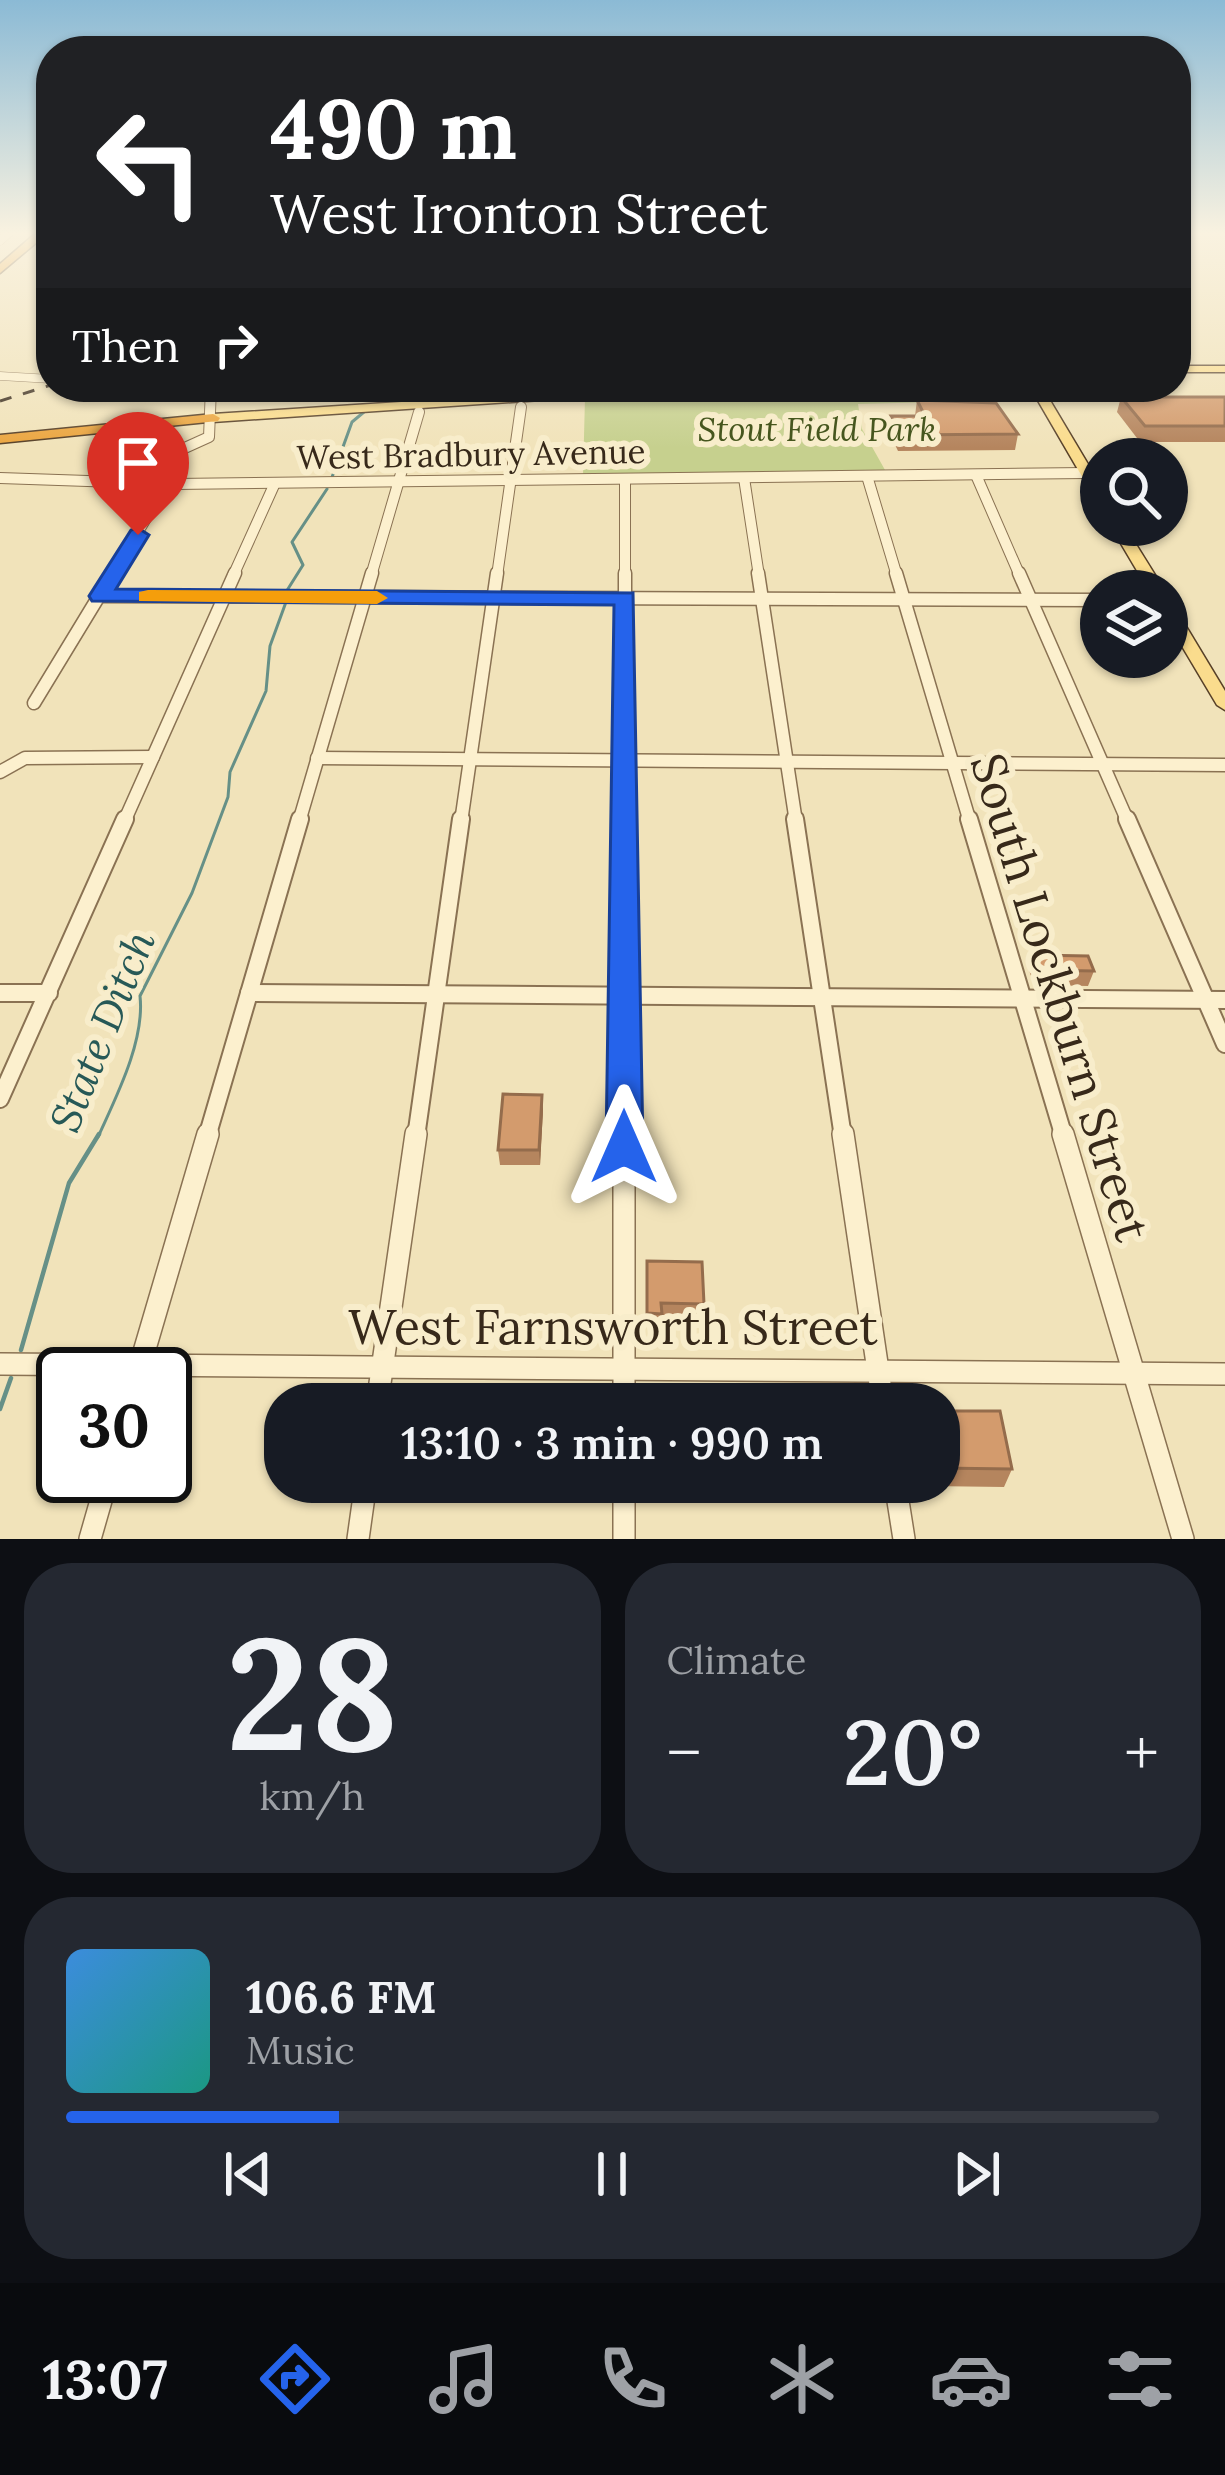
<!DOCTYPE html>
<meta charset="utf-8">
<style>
:root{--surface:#171b24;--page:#242831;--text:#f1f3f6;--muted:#9ea1a6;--line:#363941;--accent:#2563eb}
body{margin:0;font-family:Lora,serif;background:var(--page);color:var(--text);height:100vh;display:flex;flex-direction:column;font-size:45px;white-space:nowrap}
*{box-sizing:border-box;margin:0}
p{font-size:39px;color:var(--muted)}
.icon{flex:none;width:66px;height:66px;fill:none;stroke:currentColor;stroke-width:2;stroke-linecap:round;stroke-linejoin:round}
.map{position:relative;height:1539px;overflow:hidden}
.sheet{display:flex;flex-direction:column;gap:24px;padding:24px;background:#0d0f14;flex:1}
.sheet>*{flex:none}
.guide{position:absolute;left:36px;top:36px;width:1155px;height:366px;border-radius:48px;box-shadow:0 3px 9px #0004;background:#202124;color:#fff;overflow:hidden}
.controls{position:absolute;left:1080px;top:438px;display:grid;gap:24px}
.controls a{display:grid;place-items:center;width:108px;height:108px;border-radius:50%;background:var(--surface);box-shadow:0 3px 9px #0004;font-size:60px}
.speed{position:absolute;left:36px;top:1347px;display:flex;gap:24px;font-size:60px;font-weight:700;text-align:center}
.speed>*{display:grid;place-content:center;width:156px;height:156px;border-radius:50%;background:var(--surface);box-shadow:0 3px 9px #0004;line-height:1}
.speed .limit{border:6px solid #111;border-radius:18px;background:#fff;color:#111}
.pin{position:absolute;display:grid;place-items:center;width:102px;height:102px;color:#fff;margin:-123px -51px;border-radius:50% 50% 50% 0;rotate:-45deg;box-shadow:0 0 12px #0007}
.pin .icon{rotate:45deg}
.me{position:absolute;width:132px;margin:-66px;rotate:0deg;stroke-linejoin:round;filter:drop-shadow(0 0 9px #0008)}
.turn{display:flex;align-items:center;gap:42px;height:252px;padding:0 36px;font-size:54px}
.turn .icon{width:156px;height:156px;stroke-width:2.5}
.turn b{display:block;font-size:84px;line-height:102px}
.then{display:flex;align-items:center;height:114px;padding:0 36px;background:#0003;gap:24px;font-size:45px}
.big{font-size:90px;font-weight:600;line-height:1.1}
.sheet .widget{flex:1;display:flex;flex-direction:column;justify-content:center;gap:18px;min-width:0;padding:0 42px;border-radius:48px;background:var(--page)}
.sheet .dial{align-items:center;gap:0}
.dial b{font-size:156px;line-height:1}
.song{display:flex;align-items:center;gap:36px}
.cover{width:144px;height:144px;border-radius:18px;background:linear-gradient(135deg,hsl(210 70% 55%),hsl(170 70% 35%))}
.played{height:12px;border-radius:6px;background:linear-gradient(90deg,var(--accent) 25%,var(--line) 25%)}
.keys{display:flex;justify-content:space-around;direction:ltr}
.heat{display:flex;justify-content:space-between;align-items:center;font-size:66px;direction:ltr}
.sheet .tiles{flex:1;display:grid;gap:24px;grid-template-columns:1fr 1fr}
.widget:last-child{grid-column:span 2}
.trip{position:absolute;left:264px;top:1383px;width:696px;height:120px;border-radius:48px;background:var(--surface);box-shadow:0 3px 9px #0004;font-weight:600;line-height:120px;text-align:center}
.tab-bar{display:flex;height:192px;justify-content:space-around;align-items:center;background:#090b0e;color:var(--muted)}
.tab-bar .icon{width:84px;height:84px}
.tab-bar .current{color:var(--accent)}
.tab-bar b{font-size:54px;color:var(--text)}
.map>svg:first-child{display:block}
.green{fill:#c6d08e}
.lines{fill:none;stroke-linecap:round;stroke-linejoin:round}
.stream-far1{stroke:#669087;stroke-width:3}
.stream{stroke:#669087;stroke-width:4.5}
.minor-far4-casing{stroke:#8a7253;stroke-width:9}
.minor-far3-casing{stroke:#8a7253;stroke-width:12}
.minor-far2-casing{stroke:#8a7253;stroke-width:15}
.minor-far1-casing{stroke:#8a7253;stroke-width:20}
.minor-casing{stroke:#8a7253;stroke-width:24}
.major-casing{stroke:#574028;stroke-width:3}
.highway-casing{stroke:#574028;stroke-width:3}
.minor-far4{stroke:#fcf0ce;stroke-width:8}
.minor-far3{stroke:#fcf0ce;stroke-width:10}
.minor-far2{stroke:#fcf0ce;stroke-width:12}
.minor-far1{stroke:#fcf0ce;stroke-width:16}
.minor{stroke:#fcf0ce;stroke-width:21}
.major{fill:#fadc8d;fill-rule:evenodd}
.highway{fill:#eba641;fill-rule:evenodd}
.rail{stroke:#37291a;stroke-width:3;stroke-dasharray:12 12;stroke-linecap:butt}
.wall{fill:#b5855e}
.shaded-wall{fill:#946c4c}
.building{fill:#d39b6d;stroke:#946c4c;stroke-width:3}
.route{fill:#2563eb;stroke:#184099;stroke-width:3}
.slow{fill:#f59e0b}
.labels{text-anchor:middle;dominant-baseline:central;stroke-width:12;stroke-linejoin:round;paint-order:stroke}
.far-park-label{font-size:33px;font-style:italic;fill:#46561e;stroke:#f8edcb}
.far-street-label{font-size:33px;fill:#37291a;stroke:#f8edcb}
.water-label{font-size:42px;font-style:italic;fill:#275957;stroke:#f8edcb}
.near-street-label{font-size:48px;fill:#37291a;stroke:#f8edcb}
</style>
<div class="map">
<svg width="1225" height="1539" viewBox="0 0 1225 1539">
<rect width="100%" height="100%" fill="#f1e3ba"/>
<polygon class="green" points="813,387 1007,387 1013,400 858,404 862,429 885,470 880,473 583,475 585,398"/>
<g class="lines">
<g class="stream-far1">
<polyline points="370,394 400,388"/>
<polyline points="331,480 352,422 364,412"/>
<polyline points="286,592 303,565 292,542 327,489"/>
<path d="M98 1137C116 1097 145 1041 140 996L192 893 228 797 230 772 266 691 270 646 286 602"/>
</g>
<g class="stream">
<polyline points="21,1350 69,1183 99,1134"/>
<polyline points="0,1409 11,1378"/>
</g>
<defs>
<g id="minor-far4">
<polyline points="0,241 10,232"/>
<polyline points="0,376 51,379"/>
</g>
<g id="minor-far3">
<polyline points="976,475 1020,576"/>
<polyline points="867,476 897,576"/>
<polyline points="0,478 175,484 1086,473"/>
<polyline points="744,478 759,576"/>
<polyline points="114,480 209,437 211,387"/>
<polyline points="111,576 167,484"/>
<polyline points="233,576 275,483"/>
<polyline points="371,576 419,412"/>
<polyline points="497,576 521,407"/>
<polyline points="625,576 625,479"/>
</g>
<g id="minor-far2">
<polyline points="758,573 796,822"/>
<polyline points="896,573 970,822"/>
<polyline points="1019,573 1128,822"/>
<polyline points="100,596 1101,600"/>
<polyline points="34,703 113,573"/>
<polyline points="317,758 1225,765"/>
<polyline points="0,772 25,758 153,757"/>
<polyline points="124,822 235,573"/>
<polyline points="299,822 372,573"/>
<polyline points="461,822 497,573"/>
<polyline points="625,822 625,573"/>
</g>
<g id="minor-far1">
<polyline points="795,819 843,1137"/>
<polyline points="969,819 1064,1137"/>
<polyline points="1127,819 1225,1044"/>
<polyline points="0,993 49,993"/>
<polyline points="249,993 1225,1000"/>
<polyline points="0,1099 125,819"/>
<polyline points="207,1137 300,819"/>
<polyline points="416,1137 461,819"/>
<polyline points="624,1137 625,819"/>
</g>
<g id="minor">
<polyline points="843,1134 883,1404"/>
<polyline points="1063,1134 1183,1539"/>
<polyline points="0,1364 1225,1374"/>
<polyline points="139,1369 208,1134"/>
<polyline points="377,1404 416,1134"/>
<polyline points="624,1404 624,1134"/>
<polyline points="624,1482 624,1539"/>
<polyline points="895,1482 904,1539"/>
<polyline points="90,1539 108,1476"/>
<polyline points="358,1539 366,1482"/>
</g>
<g id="major">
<rect x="1176" y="366" width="49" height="6"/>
<polygon points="637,387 697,387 691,390 213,422 207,418 213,414"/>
<polygon points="1030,387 1042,387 1101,486 1101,501 1094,497"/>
<polygon points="1110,525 1124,525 1165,591 1149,591"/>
<polygon points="1167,603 1175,608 1225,691 1225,710 1217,705 1167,621"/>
</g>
<g id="highway">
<polygon points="37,232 49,232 0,273 0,264"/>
<polygon points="213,414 220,418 218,421 0,443 0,435"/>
</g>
</defs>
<use href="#minor-far4" class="minor-far4-casing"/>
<use href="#minor-far3" class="minor-far3-casing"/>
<use href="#minor-far2" class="minor-far2-casing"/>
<use href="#minor-far1" class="minor-far1-casing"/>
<use href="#minor" class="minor-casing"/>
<use href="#major" class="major-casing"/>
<use href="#highway" class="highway-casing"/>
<use href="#minor-far4" class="minor-far4"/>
<use href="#minor-far3" class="minor-far3"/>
<use href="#minor-far2" class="minor-far2"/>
<use href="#minor-far1" class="minor-far1"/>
<use href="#minor" class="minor"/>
<use href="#major" class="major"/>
<use href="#highway" class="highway"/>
<polyline class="rail" points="0,401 51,385"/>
</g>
<g class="wall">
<polygon points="1121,397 1225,397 1225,442 1140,442 1117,412"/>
<polygon points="917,400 1018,434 1015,450 898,451 889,432 891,416 915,416"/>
<polygon points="149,441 137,456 113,455 110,443"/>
<polygon points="1034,955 1094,971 1088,986 1034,985 1029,970"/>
<polygon points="543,1110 540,1165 500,1165 498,1150"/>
<polygon points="647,1261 704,1304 702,1319 661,1318 661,1328 647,1328"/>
<polygon points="939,1411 1012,1469 1004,1487 929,1486 928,1482 939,1482"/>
</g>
<g class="shaded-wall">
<polygon points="146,429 149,441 137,456 134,443"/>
<polygon points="542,1095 543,1110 540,1165 539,1150"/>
</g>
<g class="building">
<polygon points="1121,397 1225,397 1225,426 1145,426"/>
<polygon points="917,400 996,403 1018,434 900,435 891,416 925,416"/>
<polygon points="123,428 146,429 134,443 110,443"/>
<polygon points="1034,955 1088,956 1094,971 1039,970"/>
<polygon points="503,1094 542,1095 539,1150 498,1150"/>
<polygon points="647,1261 702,1262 704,1304 661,1303 662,1314 647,1313"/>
<polygon points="808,1391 839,1392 841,1404 809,1404"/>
<polygon points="939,1411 1000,1411 1012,1469 939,1468"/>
</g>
<linearGradient id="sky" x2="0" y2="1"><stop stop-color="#8bbad5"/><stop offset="0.52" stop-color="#f9f2e0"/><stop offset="1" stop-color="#f9f2e0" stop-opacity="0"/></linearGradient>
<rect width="1225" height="448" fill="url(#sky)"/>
<polygon class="route" points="138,528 149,535 116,589 633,593 643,1147 637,1158 624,1163 611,1158 606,1147 614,605 92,601 89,596 131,530"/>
<polygon class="slow" points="148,590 377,591 388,598 377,604 139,601 139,592"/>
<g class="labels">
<g class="far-park-label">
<text x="817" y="429">Stout Field Park</text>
</g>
<g class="far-street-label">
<text transform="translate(471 454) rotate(-1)">West Bradbury Avenue</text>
</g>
<g class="water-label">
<text transform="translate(102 1031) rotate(-68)">State Ditch</text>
</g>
<g class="near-street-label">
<text transform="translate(1061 997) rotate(73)">South Lockburn Street</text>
<text x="613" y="1326">West Farnsworth Street</text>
</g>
</g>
</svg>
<div class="controls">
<a><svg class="icon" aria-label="search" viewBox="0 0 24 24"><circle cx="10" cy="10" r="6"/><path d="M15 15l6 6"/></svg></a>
<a><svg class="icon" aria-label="layers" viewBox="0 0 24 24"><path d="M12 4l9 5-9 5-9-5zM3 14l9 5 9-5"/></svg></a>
</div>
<div class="speed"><div class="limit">30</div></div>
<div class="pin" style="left:138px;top:535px;background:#d93025"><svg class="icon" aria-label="arrive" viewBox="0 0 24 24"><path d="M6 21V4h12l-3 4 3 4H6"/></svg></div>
<svg class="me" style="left:624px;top:1147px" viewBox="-20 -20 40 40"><path d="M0-17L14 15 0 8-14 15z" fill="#2563eb" stroke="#fff" stroke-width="4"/></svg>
<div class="trip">13:10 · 3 min · 990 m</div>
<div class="guide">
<div class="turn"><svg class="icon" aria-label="left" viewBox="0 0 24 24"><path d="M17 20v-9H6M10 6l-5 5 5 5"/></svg><div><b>490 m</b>West Ironton Street</div></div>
<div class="then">Then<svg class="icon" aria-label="right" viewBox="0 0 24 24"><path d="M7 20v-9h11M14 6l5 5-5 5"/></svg></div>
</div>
</div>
<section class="sheet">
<div class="tiles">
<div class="widget dial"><b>28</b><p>km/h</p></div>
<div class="widget"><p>Climate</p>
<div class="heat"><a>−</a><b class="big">20°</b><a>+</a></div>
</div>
<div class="widget">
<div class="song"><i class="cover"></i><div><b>106.6 FM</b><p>Music</p></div></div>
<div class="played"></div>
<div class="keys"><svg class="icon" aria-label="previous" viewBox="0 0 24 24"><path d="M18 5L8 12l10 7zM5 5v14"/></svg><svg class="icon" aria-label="pause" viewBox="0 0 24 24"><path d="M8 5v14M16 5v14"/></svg><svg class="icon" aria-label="next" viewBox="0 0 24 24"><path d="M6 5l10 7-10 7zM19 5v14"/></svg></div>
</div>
</div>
</section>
<nav class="tab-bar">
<b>13:07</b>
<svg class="icon current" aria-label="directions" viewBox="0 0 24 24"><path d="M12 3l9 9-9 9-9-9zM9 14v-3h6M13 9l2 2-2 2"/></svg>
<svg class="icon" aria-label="music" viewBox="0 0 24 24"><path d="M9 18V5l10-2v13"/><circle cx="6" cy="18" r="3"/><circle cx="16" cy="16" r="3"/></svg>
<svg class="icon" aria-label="phone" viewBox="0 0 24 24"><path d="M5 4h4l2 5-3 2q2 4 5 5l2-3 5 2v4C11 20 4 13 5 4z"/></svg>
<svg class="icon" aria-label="climate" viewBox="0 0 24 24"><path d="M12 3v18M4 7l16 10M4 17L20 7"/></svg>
<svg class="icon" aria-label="car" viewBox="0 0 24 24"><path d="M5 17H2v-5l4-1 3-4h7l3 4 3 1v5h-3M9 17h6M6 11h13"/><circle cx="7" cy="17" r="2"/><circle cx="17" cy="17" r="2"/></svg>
<svg class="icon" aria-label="filters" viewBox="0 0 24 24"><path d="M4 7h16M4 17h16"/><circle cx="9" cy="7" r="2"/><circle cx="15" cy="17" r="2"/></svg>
</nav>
